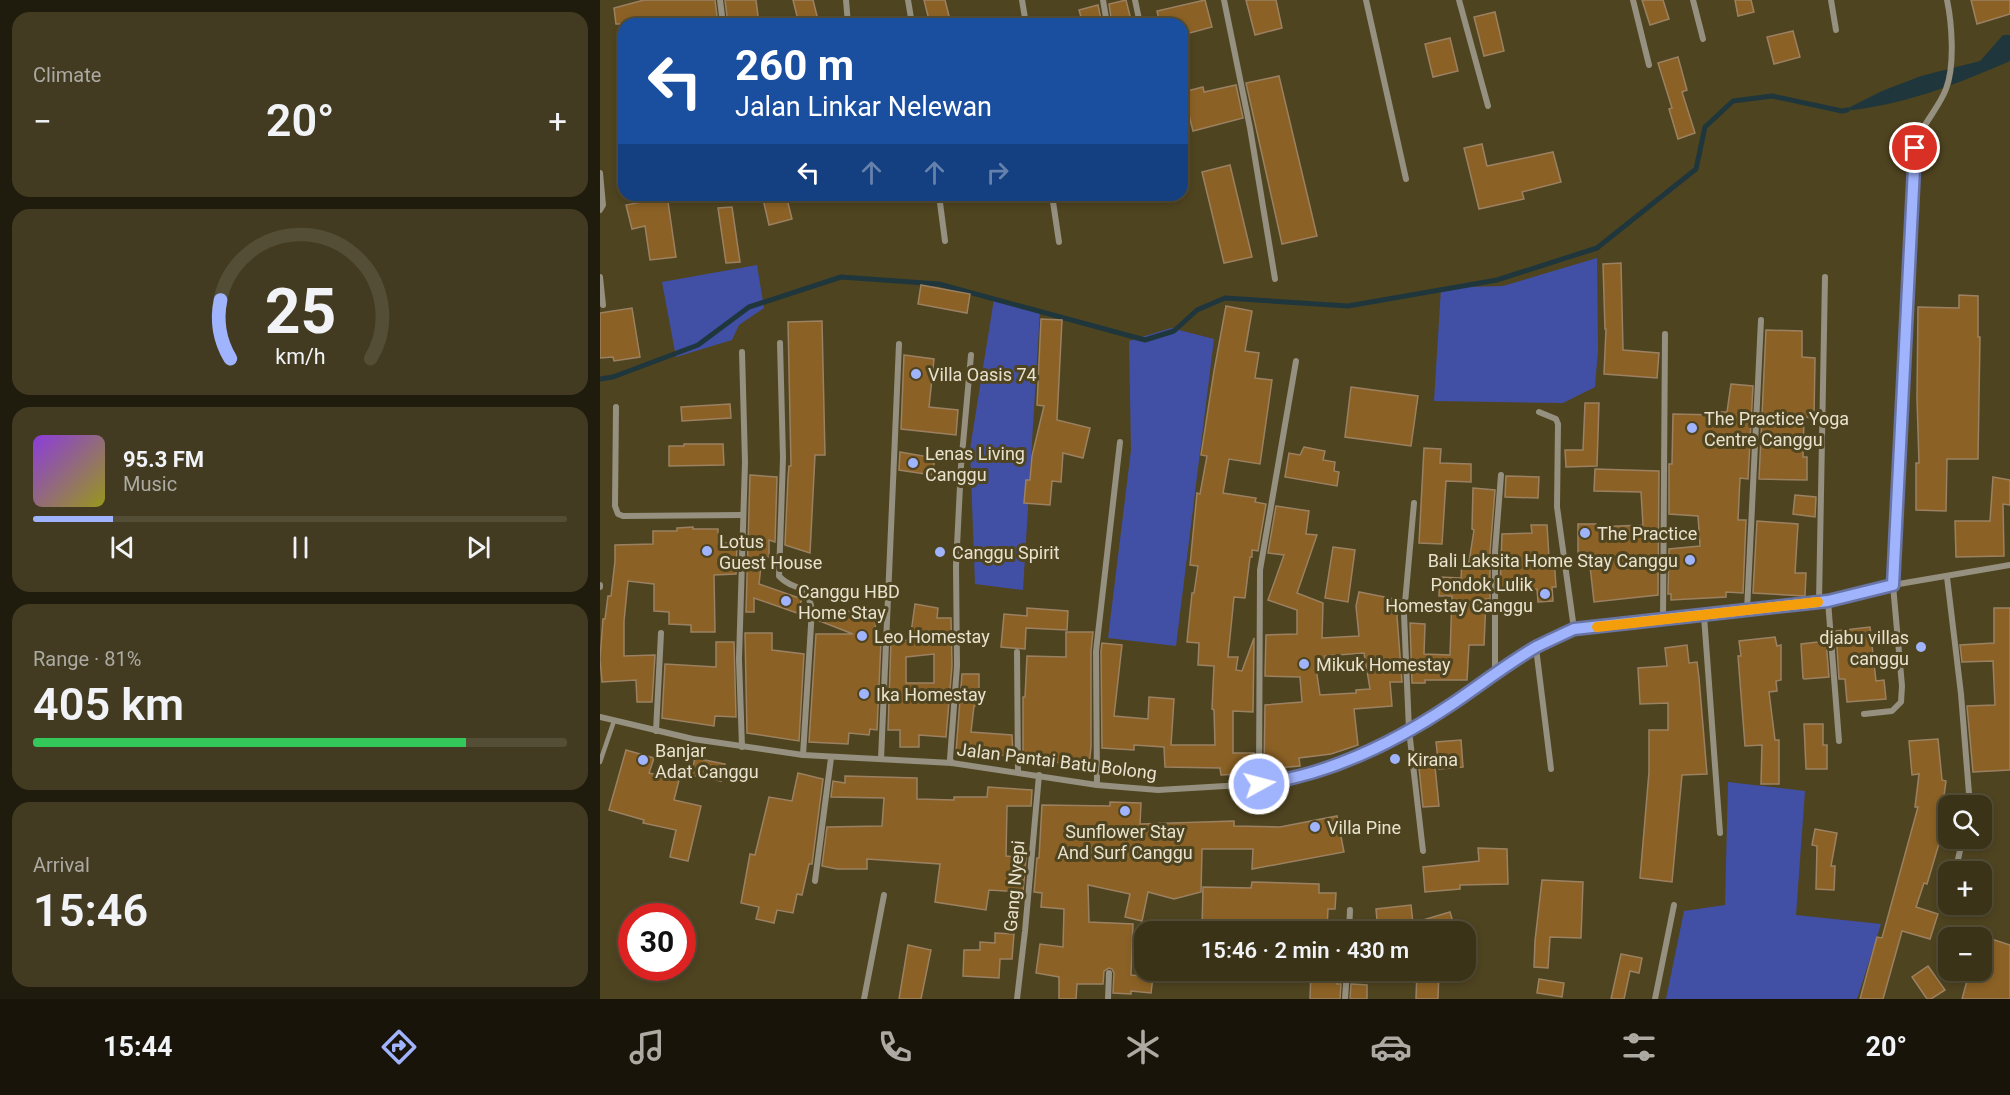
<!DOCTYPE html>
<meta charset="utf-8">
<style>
:root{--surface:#3b3318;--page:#423b21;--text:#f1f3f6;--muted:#acaaa2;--line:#544e37;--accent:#a0b3fd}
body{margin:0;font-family:Roboto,sans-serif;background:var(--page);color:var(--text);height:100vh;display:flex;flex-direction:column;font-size:22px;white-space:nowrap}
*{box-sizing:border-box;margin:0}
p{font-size:20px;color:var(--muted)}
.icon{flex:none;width:33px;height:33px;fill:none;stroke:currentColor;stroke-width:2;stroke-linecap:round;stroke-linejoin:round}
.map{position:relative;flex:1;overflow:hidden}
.sheet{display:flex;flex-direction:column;gap:12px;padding:12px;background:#201c0d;width:600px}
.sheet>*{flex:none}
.banner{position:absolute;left:18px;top:18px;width:570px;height:183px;border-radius:18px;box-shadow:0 3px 9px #0003,0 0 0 2px var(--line);background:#1a4fa0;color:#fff;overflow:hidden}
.buttons{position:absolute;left:1338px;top:795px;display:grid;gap:12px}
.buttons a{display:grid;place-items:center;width:54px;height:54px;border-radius:12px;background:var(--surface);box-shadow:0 3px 9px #0003,0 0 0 2px var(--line);font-size:30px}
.speed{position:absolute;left:18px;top:903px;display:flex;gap:12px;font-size:30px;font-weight:700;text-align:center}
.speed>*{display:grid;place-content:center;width:78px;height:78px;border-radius:50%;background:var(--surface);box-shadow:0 3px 9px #0003,0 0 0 2px var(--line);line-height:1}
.speed .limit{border:9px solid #d22;background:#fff;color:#111}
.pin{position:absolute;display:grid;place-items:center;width:51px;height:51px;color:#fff;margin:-26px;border:3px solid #fff;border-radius:50%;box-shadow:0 2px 6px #0007}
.me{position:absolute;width:66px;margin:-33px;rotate:83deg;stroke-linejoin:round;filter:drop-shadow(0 0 4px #0008)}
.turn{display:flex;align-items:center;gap:21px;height:126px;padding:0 18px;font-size:27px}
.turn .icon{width:78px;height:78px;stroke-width:2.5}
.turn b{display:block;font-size:42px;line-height:51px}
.lanes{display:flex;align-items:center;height:57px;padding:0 18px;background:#0003;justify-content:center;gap:30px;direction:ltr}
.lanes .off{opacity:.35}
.big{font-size:45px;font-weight:600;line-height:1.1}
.sheet .tile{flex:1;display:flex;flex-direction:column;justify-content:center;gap:9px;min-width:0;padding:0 21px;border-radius:18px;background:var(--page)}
.sheet .dial{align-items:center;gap:0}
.dial svg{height:156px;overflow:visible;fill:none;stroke:var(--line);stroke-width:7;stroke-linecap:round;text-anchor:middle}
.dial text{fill:var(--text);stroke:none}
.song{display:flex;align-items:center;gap:18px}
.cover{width:72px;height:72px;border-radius:9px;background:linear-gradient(135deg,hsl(270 70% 55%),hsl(60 70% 35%))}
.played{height:6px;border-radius:3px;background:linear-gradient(90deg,var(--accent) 15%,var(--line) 15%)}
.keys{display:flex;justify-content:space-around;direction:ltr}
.heat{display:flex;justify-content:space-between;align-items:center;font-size:33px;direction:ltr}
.charge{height:9px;border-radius:4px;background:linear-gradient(90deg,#34c759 81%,var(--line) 0)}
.trip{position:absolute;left:534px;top:921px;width:342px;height:60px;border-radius:18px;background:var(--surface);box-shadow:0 3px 9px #0003,0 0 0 2px var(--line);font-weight:600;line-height:60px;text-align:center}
.tab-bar{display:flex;height:96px;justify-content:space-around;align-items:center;background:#18140a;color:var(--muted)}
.tab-bar .icon{width:42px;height:42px}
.tab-bar .current{color:var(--accent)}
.tab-bar b{font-size:27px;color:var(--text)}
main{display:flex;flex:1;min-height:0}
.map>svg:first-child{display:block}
.green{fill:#4150a5}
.water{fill:#1f373c}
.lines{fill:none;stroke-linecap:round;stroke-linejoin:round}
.stream{stroke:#1f373c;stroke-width:5}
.building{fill:#8b6125;stroke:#9b8162;stroke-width:1.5;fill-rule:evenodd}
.lane{stroke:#95907f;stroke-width:4.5}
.street{stroke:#95907f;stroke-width:6}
.route-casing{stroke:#6874a4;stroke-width:15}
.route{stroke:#a0b3fd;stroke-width:10}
.slow{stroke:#f59e0b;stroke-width:10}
.poi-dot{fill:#a0b3fd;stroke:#4f4420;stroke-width:2}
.labels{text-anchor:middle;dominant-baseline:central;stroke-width:6;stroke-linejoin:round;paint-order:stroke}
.poi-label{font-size:18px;fill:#e8e2ce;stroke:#4f4420;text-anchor:start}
.street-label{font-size:18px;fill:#e8e2ce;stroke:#4f4420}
</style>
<main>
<section class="sheet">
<div class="tile"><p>Climate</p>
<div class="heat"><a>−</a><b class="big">20°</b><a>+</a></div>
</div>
<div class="tile dial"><svg viewBox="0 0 100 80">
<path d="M14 69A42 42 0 1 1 86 69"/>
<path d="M14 69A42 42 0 0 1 9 39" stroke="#a0b3fd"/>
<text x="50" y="56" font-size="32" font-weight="700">25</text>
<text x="50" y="72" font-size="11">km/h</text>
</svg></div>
<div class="tile">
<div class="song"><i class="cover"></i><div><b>95.3 FM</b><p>Music</p></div></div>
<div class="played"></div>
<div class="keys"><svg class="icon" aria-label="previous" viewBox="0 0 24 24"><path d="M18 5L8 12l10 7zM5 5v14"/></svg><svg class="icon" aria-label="pause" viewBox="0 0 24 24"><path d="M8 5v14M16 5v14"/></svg><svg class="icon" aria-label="next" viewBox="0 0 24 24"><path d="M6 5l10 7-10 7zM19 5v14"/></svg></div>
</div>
<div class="tile"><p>Range · 81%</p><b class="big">405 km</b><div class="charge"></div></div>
<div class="tile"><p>Arrival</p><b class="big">15:46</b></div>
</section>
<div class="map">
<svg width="1410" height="999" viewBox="0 0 1410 999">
<rect width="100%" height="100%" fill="#4f4420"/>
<g class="green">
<polygon points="997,258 998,350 995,387 963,403 834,401 841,288 903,286"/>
<polygon points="157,265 164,308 139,325 132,340 76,357 62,282"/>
<polygon points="394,299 440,310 423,590 375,584 370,449"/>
<polygon points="571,328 614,339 576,646 508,638 531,450 529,341"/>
<polygon points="1128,782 1205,791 1196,915 1281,924 1257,999 1066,999 1084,911 1125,905"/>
</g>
<path class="water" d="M1403 35H1410V61C1355 85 1302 106 1242 111L1282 91 1321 76 1380 61Z"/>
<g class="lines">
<polyline class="stream" points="0,379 13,377 98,345 149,307 241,277 339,284 545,340 574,331 597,310 625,298 748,306 897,280 997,248 1096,169 1105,127 1133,101 1172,96 1242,111 1247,110"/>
</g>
<g class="building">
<polygon points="44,0 115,0 118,24 59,24 58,21 46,24 16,24 14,8"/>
<polygon points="125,0 156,0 159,24 128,24"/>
<polygon points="193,0 213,0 219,24 199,24"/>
<polygon points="324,0 345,0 351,24 330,24"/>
<polygon points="526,0 532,24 512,24 509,4"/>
<polygon points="605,0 612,27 582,35 582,24 560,24 557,11"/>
<polygon points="646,0 676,0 682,28 655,35"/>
<polygon points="1042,0 1063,0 1069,19 1050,25"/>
<polygon points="1135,0 1151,0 1154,12 1138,16"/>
<polygon points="1371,0 1410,0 1410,14 1377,24"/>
<polygon points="498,5 502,24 483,24 479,10"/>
<polygon points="895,12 904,51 884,56 874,17"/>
<polygon points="1193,31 1200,57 1174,64 1167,37"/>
<polygon points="850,38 858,71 833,77 825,44"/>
<polygon points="1078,57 1087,90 1082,92 1095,133 1078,139 1069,109 1072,108 1058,63"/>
<polygon points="679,76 717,236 682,244 646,83"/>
<polygon points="636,85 643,118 593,131 583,92 603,87 604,92"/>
<polygon points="882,144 887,166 953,152 961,182 922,192 924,199 879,209 864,148"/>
<polygon points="630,165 652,257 624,263 602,172"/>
<polygon points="67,195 76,257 50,260 45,226 32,229 26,205 42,202 41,198"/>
<polygon points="178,195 186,195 192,219 169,225 163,199"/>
<polygon points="132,207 140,262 126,263 118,208"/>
<polygon points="1021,263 1023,350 1059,353 1057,378 1004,374 1006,329 1005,329 1003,264"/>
<polygon points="321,285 370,294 367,313 318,304"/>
<polygon points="1359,295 1378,296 1378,337 1380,337 1378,459 1347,459 1346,511 1316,510 1316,463 1319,463 1317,398 1318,307 1359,308"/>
<polygon points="626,306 652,311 645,351 659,353 655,378 672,380 660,464 629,459 623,493 656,498 655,502 666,504 658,551 652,550 652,557 650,557 645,598 634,597 628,657 638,657 636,670 642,671 654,638 653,712 633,711 633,753 654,753 654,770 640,771 640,774 621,775 620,768 565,767 564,747 534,745 534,750 502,748 501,651 502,643 522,645 514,716 548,719 549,697 574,699 571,745 615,745 614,710 612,709 614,666 598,665 599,643 587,642 592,593 594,593 598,566 590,565 597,493 600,494 607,456 601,455 614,371"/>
<polygon points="32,308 40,357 14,361 13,357 0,358 0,313"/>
<polygon points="441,319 462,320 457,420 490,428 483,458 463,453 461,482 452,481 450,505 424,503 426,480 430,480 432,456 444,406 437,405"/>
<polygon points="222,321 225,455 215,455 210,553 185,545 188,478 189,466 191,466 188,322"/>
<polygon points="1166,330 1202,331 1202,357 1215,358 1214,418 1204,417 1203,457 1207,457 1207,480 1159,479"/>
<polygon points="304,355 334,359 329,407 358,410 356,435 301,429"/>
<polygon points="1131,384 1153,386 1148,479 1140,478 1138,520 1146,520 1143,593 1126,592 1126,597 1071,600 1071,594 1068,594 1069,549 1100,546 1098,516 1069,514 1069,464 1072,464 1073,414 1118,415 1118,412 1127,412"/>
<polygon points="751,387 818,396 811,446 745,437"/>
<polygon points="985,403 999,403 997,466 966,467 965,450 983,450"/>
<polygon points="130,404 131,418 82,421 81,407"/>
<polygon points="84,444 123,444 124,465 69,466 69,446 84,446"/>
<polygon points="704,447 725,451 723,460 735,462 734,471 739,472 737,486 685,477 689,453 700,455"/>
<polygon points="824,448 841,449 840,463 871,464 871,482 846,481 842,544 819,543"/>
<polygon points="300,452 335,458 332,475 299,470"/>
<polygon points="995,469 1059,471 1058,595 994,602 990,566 978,566 978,524 996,524 996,527 1043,525 1041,492 994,491"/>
<polygon points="150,475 177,477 175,542 169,540 169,557 162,557 159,584 202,599 197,613 154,598 154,612 146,612"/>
<polygon points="906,476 939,477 938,498 905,497"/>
<polygon points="1393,477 1410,480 1410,505 1403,504 1404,556 1356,557 1355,521 1390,521"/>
<polygon points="873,488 895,490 890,552 890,599 886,599 884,645 869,645 867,680 825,680 825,683 812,683 810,623 825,624 824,654 850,655 852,596 839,596 840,577 861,578 862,562 869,562 874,530 872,529"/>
<polygon points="1195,495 1216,497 1215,517 1193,514"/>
<path d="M676 506 709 511 706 534 717 535 697 593 723 603 722 638 759 636 756 606 759 592 800 600 797 616 802 682H790L792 706 754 709 758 745 731 754 699 758 700 766 664 769 665 705 702 702 700 677 665 676 666 635 697 634V610L668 600 684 555 668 553ZM764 653 770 689 756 690V693L720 695 716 668 725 667V656Z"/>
<polygon points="1157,521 1198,524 1195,573 1206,573 1205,596 1153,593"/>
<polygon points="931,525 947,525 949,557 954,556 956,587 952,587 953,601 938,602 937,589 900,591 902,534 932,533"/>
<polygon points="93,527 93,529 118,529 118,544 137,541 136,574 114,575 115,632 91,632 91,625 69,624 69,612 54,611 54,584 28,581 24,621 24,656 55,655 52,702 37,702 36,680 2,682 0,659 3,619 5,619 8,596 11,596 15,561 15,545 53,544 53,531 77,531 77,528"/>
<polygon points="733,547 755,550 748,602 725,598"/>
<path d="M315 604 338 608 337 618H351L352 666 346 737 319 735V747H300V730H288L291 641 310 640ZM334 654V683H306V657Z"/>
<polygon points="427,608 468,611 467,630 426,628 425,649 401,647 404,614 427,616"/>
<polygon points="1394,608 1410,608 1410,770 1373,772 1367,706 1395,705 1393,661 1362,662 1360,645 1394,643"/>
<polygon points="247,611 276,612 275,634 277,634 277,641 281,641 277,730 270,729 269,735 249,733 248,744 209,742 216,634 253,634 217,620 217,614 247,617"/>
<polygon points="1270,627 1276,681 1284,680 1286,699 1247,702 1245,679 1239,679 1236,631"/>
<polygon points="466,632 493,632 491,651 491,747 489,765 423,760 423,697 425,697 427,656 466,657"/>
<polygon points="145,633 172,633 172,650 204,654 199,741 147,733"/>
<polygon points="1175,637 1177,646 1181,645 1181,680 1176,681 1177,691 1169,692 1175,740 1179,740 1179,784 1161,784 1162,745 1145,746 1138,656 1141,656 1139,641"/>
<polygon points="1226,641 1229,677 1204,679 1203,678 1201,644"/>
<polygon points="116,642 134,642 136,717 115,716 114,726 62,718 65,664 116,667"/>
<polygon points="1087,645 1089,663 1097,662 1099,678 1107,774 1082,775 1072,882 1040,878 1049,772 1049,730 1068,730 1068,703 1040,704 1038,668 1067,666 1065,648"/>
<polygon points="362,674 379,674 379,706 374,706 371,732 412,735 413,756 356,752"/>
<polygon points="1204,724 1223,724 1223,745 1227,745 1227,769 1206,769"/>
<polygon points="1338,739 1342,780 1346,781 1341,818 1346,820 1327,884 1324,883 1316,907 1338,914 1330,939 1302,931 1283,999 1260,999 1277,937 1282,938 1318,807 1315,807 1319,774 1312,775 1309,741"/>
<polygon points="861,740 863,767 839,769 836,742"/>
<polygon points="26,750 54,758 49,773 79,780 74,800 101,806 88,861 70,857 76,830 43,823 44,820 9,810"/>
<polygon points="834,757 839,806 823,807 818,758"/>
<polygon points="95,758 125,764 121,781 91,775"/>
<polygon points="198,773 223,779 212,864 209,864 202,895 197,894 193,913 177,910 174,923 156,919 159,907 141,903 150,854 155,855 169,797 192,801"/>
<polygon points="245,776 317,778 317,799 354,800 354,797 387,797 388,787 432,790 431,806 407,806 406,856 426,858 423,892 389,890 386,910 335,902 340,864 267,859 267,869 237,869 222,866 227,827 282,826 284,798 231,797 233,781 245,783"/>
<polygon points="510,802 541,803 540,824 634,821 634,826 680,827 737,816 744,852 652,869 653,849 602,849 601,892 574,899 548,892 542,921 525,917 530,894 488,885 489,922 533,924 531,975 553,977 551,993 531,991 531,994 513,993 514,973 512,969 509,968 504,971 503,984 477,984 476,999 459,999 459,977 436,973 440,944 463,947 464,909 441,907 442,893 434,892 437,858 439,858 442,805 510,806"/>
<polygon points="1215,829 1237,833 1231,866 1235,866 1234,890 1216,889 1217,846 1212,845"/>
<polygon points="878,848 907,849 908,884 860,885 860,889 825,892 823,867 879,861"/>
<polygon points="942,880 983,882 981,938 950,937 948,968 934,967 935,941"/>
<polygon points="652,882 719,884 719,893 736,893 735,909 728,909 727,929 709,928 709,932 670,932 671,929 643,928 643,930 602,928 603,887 651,888"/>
<polygon points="811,905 813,923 850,912 856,932 778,932 776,909"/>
<polygon points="395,933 414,934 412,959 400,959 399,978 363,976 364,950 380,950 380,942 395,943"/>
<polygon points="1382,936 1410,945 1410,999 1362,999 1370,970 1382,970"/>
<polygon points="308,945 331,950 321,999 299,999"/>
<polygon points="1021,954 1042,958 1039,973 1030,971 1024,999 1011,999"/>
<polygon points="1328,966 1345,990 1331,999 1327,999 1312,977"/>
<polygon points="817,970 839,970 838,999 816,999"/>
<polygon points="711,972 737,973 737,984 741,984 740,999 710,999"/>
<polygon points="939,979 964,983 962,997 937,993"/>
<polygon points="751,984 767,985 767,999 750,999"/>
</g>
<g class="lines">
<polyline class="lane" points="0,762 14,721"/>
<g class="street">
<polyline points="120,0 123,24"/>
<polyline points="246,0 248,24"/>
<polyline points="308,0 312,24"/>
<polyline points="422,0 426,24"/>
<polyline points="503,0 507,24"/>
<polyline points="535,0 540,24"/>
<polyline points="624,0 650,128 675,279"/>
<polyline points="766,0 806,179"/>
<polyline points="859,0 888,106"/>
<polyline points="1033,0 1049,65"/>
<polyline points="1093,0 1103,39"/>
<polyline points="1231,0 1236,30"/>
<polyline points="0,173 3,205 0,210"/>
<polyline points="339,195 345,241"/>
<polyline points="452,195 459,242"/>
<polyline points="0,277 3,305"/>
<path d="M180 343 183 458 179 576C194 593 205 579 212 609L203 755"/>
<polyline points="142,352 145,462 139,659 142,747"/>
<polyline points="16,407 15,506 18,514 23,516 142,515"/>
<polyline points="939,412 956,419 958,424 957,507 974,629"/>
<polyline points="814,503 804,614 809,730 823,851"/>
<polyline points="1347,577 1361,694 1370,806"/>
<polyline points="0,587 0,585"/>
<polyline points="1228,601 1239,741"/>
<polyline points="1219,602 1225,277"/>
<polyline points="1147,611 1161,320"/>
<polyline points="1104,616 1120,833"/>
<polyline points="1063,620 1065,334"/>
<polyline points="936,648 951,769"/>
<polyline points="417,652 418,772"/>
<polyline points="895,674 895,552 901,475"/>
<path d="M1264 714 1292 711 1301 702 1302 686 1293 585 1315 148C1320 126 1338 110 1346 89 1355 66 1352 24 1347 0"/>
<polyline points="0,717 93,739 203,755 352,763 497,785 558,790 659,784 689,780 718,772 769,752 851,704 936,648 974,629 1228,601 1293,585 1410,565"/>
<polyline points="56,731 61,633"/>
<polyline points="281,759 299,344"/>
<polyline points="352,763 350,759 357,666 356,566 361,466 371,355"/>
<polyline points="659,784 660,570 696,361"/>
<polyline points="497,785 496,651 520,442"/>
<polyline points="1355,872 1363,838"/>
<polyline points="215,881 231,758"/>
<polyline points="749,932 750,910"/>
<polyline points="264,999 284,895"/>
<polyline points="417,999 425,931 439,775"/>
<polyline points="508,999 509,973"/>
<polyline points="745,999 747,970"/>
<polyline points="1055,999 1074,905"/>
</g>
</g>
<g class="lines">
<defs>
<path id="route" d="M659 784C729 775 794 743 852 704 880 685 907 664 936 647 948 641 961 635 974 629L1228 601 1293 585 1315 148"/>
</defs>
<use href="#route" class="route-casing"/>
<use href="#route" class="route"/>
<polyline class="slow" points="997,627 1218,602"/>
</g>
<g class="poi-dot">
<circle cx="316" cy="374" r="6"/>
<circle cx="1092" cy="428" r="6"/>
<circle cx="313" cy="463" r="6"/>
<circle cx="985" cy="533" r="6"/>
<circle cx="107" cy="551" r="6"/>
<circle cx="340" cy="552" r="6"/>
<circle cx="1090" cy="560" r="6"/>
<circle cx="945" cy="594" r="6"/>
<circle cx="186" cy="601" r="6"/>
<circle cx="262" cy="636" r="6"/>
<circle cx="1321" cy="647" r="6"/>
<circle cx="704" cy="664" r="6"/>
<circle cx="264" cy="694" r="6"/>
<circle cx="795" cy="759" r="6"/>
<circle cx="43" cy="760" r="6"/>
<circle cx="525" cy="811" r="6"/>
<circle cx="715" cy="827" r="6"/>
</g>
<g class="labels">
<g class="poi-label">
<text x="328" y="374">Villa Oasis 74</text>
<text x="1104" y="418">The Practice Yoga<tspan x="1104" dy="21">Centre Canggu</tspan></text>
<text x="325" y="453">Lenas Living<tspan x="325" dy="21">Canggu</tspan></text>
<text x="997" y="533">The Practice</text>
<text x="119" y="541">Lotus<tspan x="119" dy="21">Guest House</tspan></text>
<text x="352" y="552">Canggu Spirit</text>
<text x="1078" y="560" text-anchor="end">Bali Laksita Home Stay Canggu</text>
<text x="933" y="584" text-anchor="end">Pondok Lulik<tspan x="933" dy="21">Homestay Canggu</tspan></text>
<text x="198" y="591">Canggu HBD<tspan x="198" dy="21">Home Stay</tspan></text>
<text x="274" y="636">Leo Homestay</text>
<text x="1309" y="637" text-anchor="end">djabu villas<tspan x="1309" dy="21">canggu</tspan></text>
<text x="716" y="664">Mikuk Homestay</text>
<text x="276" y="694">Ika Homestay</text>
<text x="55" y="750">Banjar<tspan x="55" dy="21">Adat Canggu</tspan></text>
<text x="807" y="759">Kirana</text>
<text x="727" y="827">Villa Pine</text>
<text x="525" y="831" text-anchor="middle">Sunflower Stay<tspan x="525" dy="21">And Surf Canggu</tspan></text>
</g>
<g class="street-label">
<text transform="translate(457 761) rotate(7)">Jalan Pantai Batu Bolong</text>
<text transform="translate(414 886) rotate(-85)">Gang Nyepi</text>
</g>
</g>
</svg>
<div class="buttons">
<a><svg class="icon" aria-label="search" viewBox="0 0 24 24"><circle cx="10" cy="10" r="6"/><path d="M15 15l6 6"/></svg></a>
<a>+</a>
<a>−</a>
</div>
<div class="speed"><div class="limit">30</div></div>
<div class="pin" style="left:1315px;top:148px;background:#d93025"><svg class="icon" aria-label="arrive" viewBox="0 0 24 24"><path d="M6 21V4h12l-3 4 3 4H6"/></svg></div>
<svg class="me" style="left:659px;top:784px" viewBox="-20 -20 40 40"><circle r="17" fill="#a0b3fd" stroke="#fff" stroke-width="3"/><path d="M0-11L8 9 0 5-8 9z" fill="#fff"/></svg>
<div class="trip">15:46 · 2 min · 430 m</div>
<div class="banner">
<div class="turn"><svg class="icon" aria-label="left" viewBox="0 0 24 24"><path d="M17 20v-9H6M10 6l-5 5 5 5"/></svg><div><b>260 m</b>Jalan Linkar Nelewan</div></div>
<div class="lanes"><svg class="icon" aria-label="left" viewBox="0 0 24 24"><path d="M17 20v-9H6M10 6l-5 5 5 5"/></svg><svg class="icon off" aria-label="ahead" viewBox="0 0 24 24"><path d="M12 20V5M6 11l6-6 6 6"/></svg><svg class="icon off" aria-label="ahead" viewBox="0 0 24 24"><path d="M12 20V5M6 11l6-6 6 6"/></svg><svg class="icon off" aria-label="right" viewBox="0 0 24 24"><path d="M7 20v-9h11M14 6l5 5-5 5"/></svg></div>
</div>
</div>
</main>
<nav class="tab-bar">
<b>15:44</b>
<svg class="icon current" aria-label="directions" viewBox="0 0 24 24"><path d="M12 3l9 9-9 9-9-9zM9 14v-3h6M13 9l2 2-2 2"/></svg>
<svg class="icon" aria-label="music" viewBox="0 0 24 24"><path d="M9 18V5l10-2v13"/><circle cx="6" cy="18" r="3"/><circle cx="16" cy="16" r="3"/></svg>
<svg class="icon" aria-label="phone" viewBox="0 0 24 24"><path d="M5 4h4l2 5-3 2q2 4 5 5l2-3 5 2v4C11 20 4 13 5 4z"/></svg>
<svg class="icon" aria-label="climate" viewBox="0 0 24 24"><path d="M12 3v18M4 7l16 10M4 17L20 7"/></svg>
<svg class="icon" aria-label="car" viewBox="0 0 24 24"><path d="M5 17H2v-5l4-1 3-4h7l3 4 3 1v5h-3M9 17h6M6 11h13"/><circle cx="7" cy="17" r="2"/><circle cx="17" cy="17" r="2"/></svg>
<svg class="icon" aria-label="filters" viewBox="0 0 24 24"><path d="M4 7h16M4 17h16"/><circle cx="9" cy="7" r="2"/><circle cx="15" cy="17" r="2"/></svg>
<b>20°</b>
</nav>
